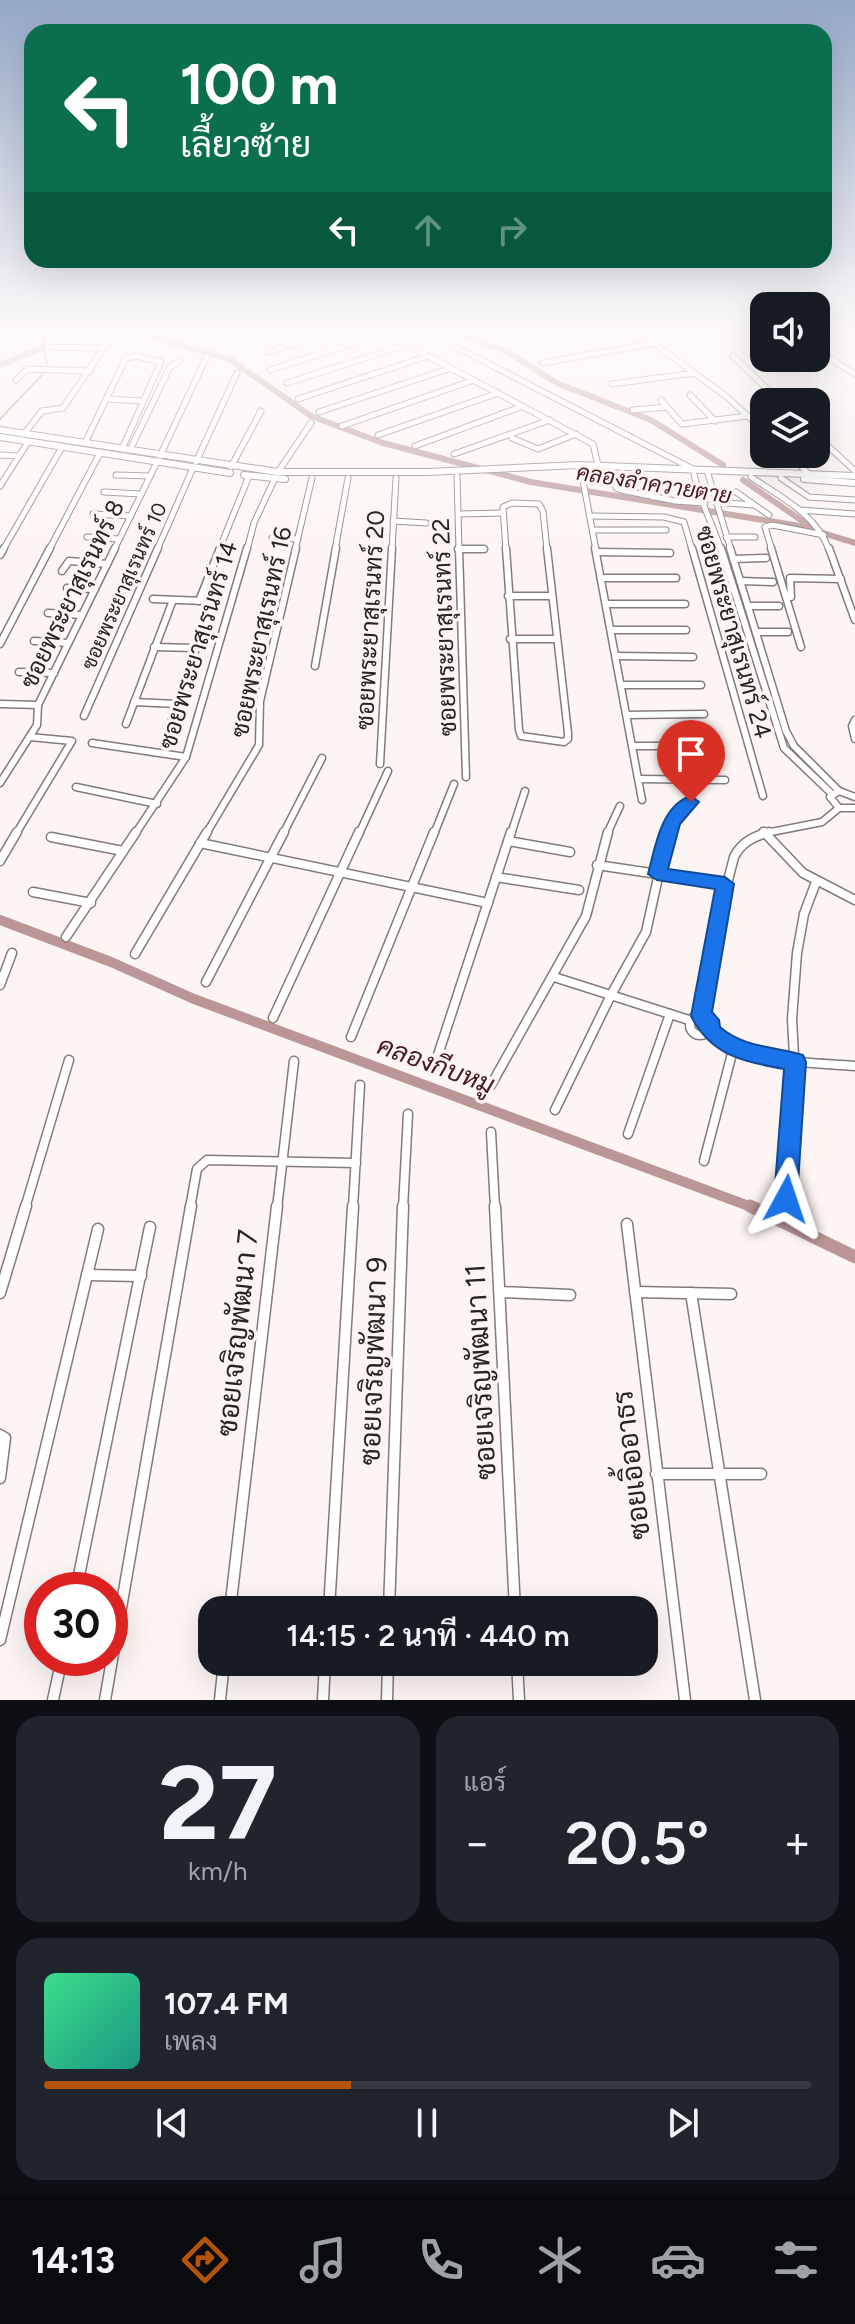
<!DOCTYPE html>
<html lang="th">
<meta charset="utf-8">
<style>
:root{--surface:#171b24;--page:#20242c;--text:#f1f3f6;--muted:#9ea1a6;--line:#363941;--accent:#b45309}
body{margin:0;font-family:Figtree,Sarabun,sans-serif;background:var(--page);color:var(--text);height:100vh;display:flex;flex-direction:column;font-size:30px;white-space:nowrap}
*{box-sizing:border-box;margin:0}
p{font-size:26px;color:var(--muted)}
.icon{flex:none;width:44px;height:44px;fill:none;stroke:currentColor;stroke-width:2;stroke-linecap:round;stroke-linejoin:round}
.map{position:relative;height:1700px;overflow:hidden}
.panel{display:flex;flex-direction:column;gap:16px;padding:16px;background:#0d0f14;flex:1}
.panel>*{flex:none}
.banner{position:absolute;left:24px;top:24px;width:808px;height:244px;border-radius:24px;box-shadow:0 8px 32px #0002;background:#0b6e4f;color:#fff;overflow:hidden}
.buttons{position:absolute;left:750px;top:292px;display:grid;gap:16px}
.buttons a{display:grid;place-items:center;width:80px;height:80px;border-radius:16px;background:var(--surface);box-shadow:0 8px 32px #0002;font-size:40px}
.speed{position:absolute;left:24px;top:1572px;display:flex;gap:16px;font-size:40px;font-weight:700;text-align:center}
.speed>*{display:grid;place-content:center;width:104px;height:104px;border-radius:50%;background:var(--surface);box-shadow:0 8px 32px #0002;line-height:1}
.speed .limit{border:12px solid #d22;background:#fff;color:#111}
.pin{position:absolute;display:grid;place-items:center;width:68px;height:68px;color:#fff;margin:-82px -34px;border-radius:50% 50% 50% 0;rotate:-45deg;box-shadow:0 0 8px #0007}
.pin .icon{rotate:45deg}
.me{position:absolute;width:88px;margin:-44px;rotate:5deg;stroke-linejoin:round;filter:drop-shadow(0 0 6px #0008)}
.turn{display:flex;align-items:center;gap:28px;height:168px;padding:0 24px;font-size:36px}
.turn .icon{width:104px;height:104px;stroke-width:2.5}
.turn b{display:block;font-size:56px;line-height:68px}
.lanes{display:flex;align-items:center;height:76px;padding:0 24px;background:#0003;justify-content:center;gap:40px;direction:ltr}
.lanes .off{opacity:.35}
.big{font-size:60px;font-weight:600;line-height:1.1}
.panel .widget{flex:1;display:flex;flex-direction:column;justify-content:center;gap:12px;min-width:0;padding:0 28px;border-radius:24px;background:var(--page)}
.panel .dial{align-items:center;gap:0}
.dial b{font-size:104px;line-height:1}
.song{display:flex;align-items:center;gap:24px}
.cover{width:96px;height:96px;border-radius:12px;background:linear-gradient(135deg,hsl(150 70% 55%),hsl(170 70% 35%))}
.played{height:8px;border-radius:4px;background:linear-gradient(90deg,var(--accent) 40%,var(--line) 40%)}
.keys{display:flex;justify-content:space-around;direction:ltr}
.heat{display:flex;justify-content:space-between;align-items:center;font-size:44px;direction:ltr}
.panel .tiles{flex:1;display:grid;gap:16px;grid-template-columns:1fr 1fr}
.widget:last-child{grid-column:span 2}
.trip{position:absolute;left:198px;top:1596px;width:460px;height:80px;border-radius:24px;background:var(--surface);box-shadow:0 8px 32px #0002;font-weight:600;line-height:80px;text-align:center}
.tabs{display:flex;height:128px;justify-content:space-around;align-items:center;background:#090b0e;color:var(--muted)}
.tabs .icon{width:56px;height:56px}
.tabs .on{color:var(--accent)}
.tabs b{font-size:36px;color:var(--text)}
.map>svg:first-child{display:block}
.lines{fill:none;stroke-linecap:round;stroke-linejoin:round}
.stream{stroke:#ba9696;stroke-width:2}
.canal-far2{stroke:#ba9696;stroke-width:6}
.canal-far1{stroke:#ba9696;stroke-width:10}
.canal{stroke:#ba9696;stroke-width:13}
.minor-far3-casing{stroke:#837b7b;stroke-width:7}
.minor-far2-casing{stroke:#837b7b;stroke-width:9}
.minor-far1-casing{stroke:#837b7b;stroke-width:11}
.minor-casing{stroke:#837b7b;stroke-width:13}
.tertiary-casing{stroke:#837b7b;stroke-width:8}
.minor-far3{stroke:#fff;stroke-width:5}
.minor-far2{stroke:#fff;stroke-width:6}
.minor-far1{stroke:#fff;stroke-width:8}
.minor{stroke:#fff;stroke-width:10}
.tertiary{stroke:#fff;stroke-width:6}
.route{fill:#1a73e8;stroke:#114b97;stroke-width:2}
.labels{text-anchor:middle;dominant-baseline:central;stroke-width:7;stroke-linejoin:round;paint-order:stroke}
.far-street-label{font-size:20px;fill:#272424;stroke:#fdf5f4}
.far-water-label{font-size:22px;font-style:italic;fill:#48191c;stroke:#fdf5f4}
.street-label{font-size:24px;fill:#272424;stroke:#fdf5f4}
.water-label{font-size:26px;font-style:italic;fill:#48191c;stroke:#fdf5f4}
.near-street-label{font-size:28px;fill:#272424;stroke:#fdf5f4}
</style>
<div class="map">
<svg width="855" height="1700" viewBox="0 0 855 1700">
<rect width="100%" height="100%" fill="#fdf5f4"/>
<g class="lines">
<polyline class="stream" points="0,419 45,372 48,365 42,348"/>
<g class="canal-far2">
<polyline points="141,333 231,360 311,416 383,443 531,482 800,526 855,543"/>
<polyline points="457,333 508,352 557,383 651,420 723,465"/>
<polyline points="0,365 42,348 45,333"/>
<polyline points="743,480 811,527"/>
</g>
<polyline class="canal-far1" points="0,920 111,962 194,999 754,1208"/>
<polyline class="canal" points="750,1206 855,1257"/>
<defs>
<g id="minor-far3">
<polyline points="95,333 113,335"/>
<polyline points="385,333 593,444 598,465"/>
<polyline points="429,333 691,468"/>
<polyline points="640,333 727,397 764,431"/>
<polyline points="47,347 104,348"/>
<polyline points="816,350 855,374"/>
<polyline points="268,352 330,333"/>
<polyline points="733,356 781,402"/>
<polyline points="543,363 654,343"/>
<polyline points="270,370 386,333"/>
<polyline points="16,380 28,369 90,371"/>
<polyline points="287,383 406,345"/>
<polyline points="612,384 695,373"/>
<polyline points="690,395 715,421"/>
<polyline points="107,399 142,401"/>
<polyline points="298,399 428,356"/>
<polyline points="661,400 682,424 748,416"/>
<polyline points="633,410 666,407"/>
<polyline points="319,412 451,368"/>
<polyline points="342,426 474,380"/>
<polyline points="24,434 42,411 63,408 114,333"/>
<polyline points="378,435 498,393"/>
<polyline points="816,435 855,471"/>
<polyline points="512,438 538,449 576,434"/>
<polyline points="85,443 126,358 137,356 161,362 122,449"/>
<polyline points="415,446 523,406"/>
<polyline points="130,450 170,367 180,361"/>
<polyline points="454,454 550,420"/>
<polyline points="788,454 809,474"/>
<polyline points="0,455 19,456"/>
<polyline points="160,456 207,356"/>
<polyline points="196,462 237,373"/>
<polyline points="231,467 261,411"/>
<polyline points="581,470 596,550"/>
<polyline points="278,472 311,423"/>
<path d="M694 474C699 500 713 524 721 550"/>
<polyline points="708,474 731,550"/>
<polyline points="116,475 150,476"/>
<polyline points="457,476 459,550"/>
<path d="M751 477C781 497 817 515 829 550"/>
<polyline points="615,478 616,488 621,490 675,501 705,503"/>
<polyline points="781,478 809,497 855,500"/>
<polyline points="653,482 653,497"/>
<polyline points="0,486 28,442"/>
<polyline points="104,492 141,494"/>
<polyline points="736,492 769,515"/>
<polyline points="715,502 753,505"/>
<polyline points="800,510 855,514"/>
<polyline points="93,514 131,516"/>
<polyline points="459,514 503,513"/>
<polyline points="591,516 664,517 684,522 692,550"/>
<polyline points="393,521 426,523"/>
<polyline points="593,530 666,530"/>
<polyline points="87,537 119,539"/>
<polyline points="726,537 755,537"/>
<polyline points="272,538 298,539"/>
<polyline points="458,549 484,549"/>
<polyline points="3,550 62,447"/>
<polyline points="49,550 100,453"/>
<polyline points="114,550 157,462"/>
<polyline points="157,550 193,468"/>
<polyline points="219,550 249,476"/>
<polyline points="247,550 254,523 275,478"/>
<polyline points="295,550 312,478"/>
<polyline points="335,550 348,478"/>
<polyline points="392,550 396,478"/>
<polyline points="506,550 503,507 512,503 539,504 543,511 547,550"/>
<polyline points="772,550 765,527 772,525 824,535"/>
</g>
<g id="minor-far2">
<polyline points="459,548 466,777"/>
<polyline points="506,548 519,730 521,736 564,742 568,739 568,733 547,548"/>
<polyline points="595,548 642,800"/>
<polyline points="692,548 763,796"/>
<polyline points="721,548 784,748 832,794"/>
<polyline points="730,548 786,731 794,746 839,791"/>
<polyline points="771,548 801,647"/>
<polyline points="829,548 855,620"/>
<polyline points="458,549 484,549"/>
<polyline points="597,552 670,553"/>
<polyline points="0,555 4,548"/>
<polyline points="733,559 766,558"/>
<polyline points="62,571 69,561 107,564"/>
<polyline points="602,578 676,578"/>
<polyline points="740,581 773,582"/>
<polyline points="67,588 95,589"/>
<polyline points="508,596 551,596"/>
<polyline points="791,597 790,578 841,579"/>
<polyline points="153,599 205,601 210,606 170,726"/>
<polyline points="199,601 220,548"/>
<polyline points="607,604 685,604"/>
<polyline points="748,606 779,606"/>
<polyline points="48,613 82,615"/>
<polyline points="612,630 686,630"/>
<polyline points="756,632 788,632"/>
<polyline points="510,639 555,639"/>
<polyline points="34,641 68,643"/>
<polyline points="0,644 50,548"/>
<polyline points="154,647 195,648"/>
<polyline points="617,656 693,657"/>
<polyline points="315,666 336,548"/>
<polyline points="19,672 54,673"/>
<polyline points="622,685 701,685"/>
<polyline points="134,702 177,704"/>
<polyline points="1,704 38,705"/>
<polyline points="627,715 704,714"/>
<polyline points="84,716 158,548"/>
<polyline points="855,720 852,726 855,739"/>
<polyline points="126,724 173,600"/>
<polyline points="92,743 186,757"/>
<polyline points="633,746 714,746"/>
<polyline points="380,764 392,548"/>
<polyline points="639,779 725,780"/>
<polyline points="0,783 37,725 38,705 115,548"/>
<polyline points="76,787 157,804"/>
<polyline points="855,797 839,791 830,797 839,808 855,808"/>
<polyline points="763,831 766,834"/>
<polyline points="16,834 72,741 30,737"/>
<polyline points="135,834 186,757 247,548"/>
<polyline points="206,834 259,745 260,701 296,548"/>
<polyline points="283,834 322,758"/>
<polyline points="359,834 388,771"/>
<polyline points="434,834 454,784"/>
<polyline points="511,834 525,791"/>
<polyline points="607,834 620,806"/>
<polyline points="667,834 672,821 691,802"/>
<polyline points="761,834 822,822 839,808"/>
</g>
<g id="minor-far1">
<polyline points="764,832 803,873 855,900"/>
<polyline points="51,837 123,851"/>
<polyline points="508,841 570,852"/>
<polyline points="200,843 488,903"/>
<polyline points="0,861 17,832"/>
<polyline points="597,865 725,884"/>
<polyline points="496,877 579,890"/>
<polyline points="33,892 91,903"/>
<polyline points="66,937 136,832"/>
<polyline points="135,954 207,832"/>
<polyline points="554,977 689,1020"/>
<polyline points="206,982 284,832"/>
<polyline points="0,985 12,953"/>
<circle cx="700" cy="1025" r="10"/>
<path d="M701 1016 716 927 734 857C741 843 752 837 769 832"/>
<polyline points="273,1018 359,832"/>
<path d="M710 1031C753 1064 804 1062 855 1066"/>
<polyline points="351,1037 434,832"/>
<polyline points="433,1070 511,832"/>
<polyline points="491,1085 586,916 608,832"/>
<polyline points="555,1110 611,995 646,932 668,832"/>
<polyline points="491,1132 495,1208"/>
<polyline points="628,1134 670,1014"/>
<polyline points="704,1161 734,1046"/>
<polyline points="786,1199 795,1075 792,1019 797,953 804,914 816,882"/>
<polyline points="25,1208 69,1060"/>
<polyline points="190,1208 197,1169 207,1160 356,1163"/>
<polyline points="277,1208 294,1061"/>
<polyline points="353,1208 360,1085"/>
<polyline points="403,1208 408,1114"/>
</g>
<g id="minor">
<polyline points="495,1206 515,1610"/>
<polyline points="627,1224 685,1700"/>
<polyline points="87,1275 141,1276"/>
<polyline points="501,1292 570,1295"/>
<polyline points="635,1292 731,1294"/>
<polyline points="0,1293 26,1206"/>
<polyline points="691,1293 755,1700"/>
<polyline points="0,1435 5,1438 0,1478"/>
<polyline points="656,1474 761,1474"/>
<polyline points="76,1590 150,1227"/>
<polyline points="230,1610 277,1206"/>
<polyline points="329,1610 353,1206"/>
<polyline points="389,1610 403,1206"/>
<polyline points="0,1640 98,1229"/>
<polyline points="517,1662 519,1700"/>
<polyline points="53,1700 62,1658"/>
<polyline points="105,1700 191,1206"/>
<polyline points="220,1700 224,1662"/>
<polyline points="323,1700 325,1662"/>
<polyline points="387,1700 388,1662"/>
</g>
<g id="tertiary">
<polyline points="0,430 278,472 428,472 579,465 855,476"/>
<polyline points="0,437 230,473"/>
<polyline points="244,475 285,479"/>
<polyline points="804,479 855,483"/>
</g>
</defs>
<use href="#minor-far3" class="minor-far3-casing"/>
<use href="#minor-far2" class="minor-far2-casing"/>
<use href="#minor-far1" class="minor-far1-casing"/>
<use href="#minor" class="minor-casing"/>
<use href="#tertiary" class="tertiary-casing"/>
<use href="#minor-far3" class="minor-far3"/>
<use href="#minor-far2" class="minor-far2"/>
<use href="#minor-far1" class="minor-far1"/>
<use href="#minor" class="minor"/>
<use href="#tertiary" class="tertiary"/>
</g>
<linearGradient id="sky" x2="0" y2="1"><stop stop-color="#95a8c7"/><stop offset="0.58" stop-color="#fefafa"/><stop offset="1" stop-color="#fefafa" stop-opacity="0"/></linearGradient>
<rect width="855" height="571" fill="url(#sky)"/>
<path class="route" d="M691 796 699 802 680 824 668 869 725 877 734 884 712 1012 719 1020 720 1027C744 1048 774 1046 803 1055L806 1062 797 1199 794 1207 786 1210 777 1207 774 1199 784 1069C741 1061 711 1055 691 1016L715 889 657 880 648 874C655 848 661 805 691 796Z"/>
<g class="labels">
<g class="far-street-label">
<text transform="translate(124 586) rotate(-66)">ซอยพระยาสุเรนทร์ 10</text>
</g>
<g class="far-water-label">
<text transform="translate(654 484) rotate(9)">คลองลำควายตาย</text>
</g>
<g class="street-label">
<text transform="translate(72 594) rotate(-64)">ซอยพระยาสุเรนทร์ 8</text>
<text transform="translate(370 620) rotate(-87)">ซอยพระยาสุเรนทร์ 20</text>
<text transform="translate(444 627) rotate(-92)">ซอยพระยาสุเรนทร์ 22</text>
<text transform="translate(261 632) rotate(-78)">ซอยพระยาสุเรนทร์ 16</text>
<text transform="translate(734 632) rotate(74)">ซอยพระยาสุเรนทร์ 24</text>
<text transform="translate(198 645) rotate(-73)">ซอยพระยาสุเรนทร์ 14</text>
</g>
<g class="water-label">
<text transform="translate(436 1065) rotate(20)">คลองกีบหมู</text>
</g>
<g class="near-street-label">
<text transform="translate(237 1333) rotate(-84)">ซอยเจริญพัฒนา 7</text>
<text transform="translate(373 1361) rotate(-88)">ซอยเจริญพัฒนา 9</text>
<text transform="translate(480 1372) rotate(-93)">ซอยเจริญพัฒนา 11</text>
<text transform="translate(631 1465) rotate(-97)">ซอยเอิ้ออาธร</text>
</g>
</g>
</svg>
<div class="buttons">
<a><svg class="icon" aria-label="sound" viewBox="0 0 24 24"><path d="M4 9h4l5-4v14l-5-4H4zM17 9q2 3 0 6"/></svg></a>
<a><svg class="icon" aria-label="layers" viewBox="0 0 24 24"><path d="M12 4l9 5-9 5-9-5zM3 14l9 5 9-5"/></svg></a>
</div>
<div class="speed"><div class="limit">30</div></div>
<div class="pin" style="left:691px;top:802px;background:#d93025"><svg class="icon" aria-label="arrive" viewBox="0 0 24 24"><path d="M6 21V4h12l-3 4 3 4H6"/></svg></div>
<svg class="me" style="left:786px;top:1199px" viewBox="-20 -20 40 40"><path d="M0-17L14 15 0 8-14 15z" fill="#1a73e8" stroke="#fff" stroke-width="4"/></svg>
<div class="trip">14:15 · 2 นาที · 440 m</div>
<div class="banner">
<div class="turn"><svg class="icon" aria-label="left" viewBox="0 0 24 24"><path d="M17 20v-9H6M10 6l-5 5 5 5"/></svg><div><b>100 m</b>เลี้ยวซ้าย</div></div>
<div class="lanes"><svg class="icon" aria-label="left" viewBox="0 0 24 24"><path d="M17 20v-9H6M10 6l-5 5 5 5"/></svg><svg class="icon off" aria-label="ahead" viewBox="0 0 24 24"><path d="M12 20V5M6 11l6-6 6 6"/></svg><svg class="icon off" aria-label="right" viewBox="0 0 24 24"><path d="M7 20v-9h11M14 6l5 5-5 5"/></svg></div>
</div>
</div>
<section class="panel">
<div class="tiles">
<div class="widget dial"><b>27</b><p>km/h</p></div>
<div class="widget"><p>แอร์</p>
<div class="heat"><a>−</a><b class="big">20.5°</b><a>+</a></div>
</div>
<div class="widget">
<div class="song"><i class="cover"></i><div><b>107.4 FM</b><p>เพลง</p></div></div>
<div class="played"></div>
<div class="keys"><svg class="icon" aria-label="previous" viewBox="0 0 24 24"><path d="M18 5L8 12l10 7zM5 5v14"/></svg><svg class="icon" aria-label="pause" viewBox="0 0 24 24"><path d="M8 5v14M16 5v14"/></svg><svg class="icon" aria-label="next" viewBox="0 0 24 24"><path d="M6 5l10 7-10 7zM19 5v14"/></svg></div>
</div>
</div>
</section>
<nav class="tabs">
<b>14:13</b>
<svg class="icon on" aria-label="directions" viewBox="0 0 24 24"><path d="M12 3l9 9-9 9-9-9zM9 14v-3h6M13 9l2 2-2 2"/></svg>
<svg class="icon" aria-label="music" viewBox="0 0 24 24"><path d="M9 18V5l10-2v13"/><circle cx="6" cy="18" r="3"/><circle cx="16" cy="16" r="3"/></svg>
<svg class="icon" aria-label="phone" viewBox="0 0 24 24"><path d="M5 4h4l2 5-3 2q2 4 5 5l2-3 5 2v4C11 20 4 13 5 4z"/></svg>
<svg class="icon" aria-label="climate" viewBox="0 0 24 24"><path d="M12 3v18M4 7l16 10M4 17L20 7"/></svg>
<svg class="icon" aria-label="car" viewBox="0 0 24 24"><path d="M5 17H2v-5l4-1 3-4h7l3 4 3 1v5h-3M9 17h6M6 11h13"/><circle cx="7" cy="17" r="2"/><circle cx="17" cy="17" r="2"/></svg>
<svg class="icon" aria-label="filters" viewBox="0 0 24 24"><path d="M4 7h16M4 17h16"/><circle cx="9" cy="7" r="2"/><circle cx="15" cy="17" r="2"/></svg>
</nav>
